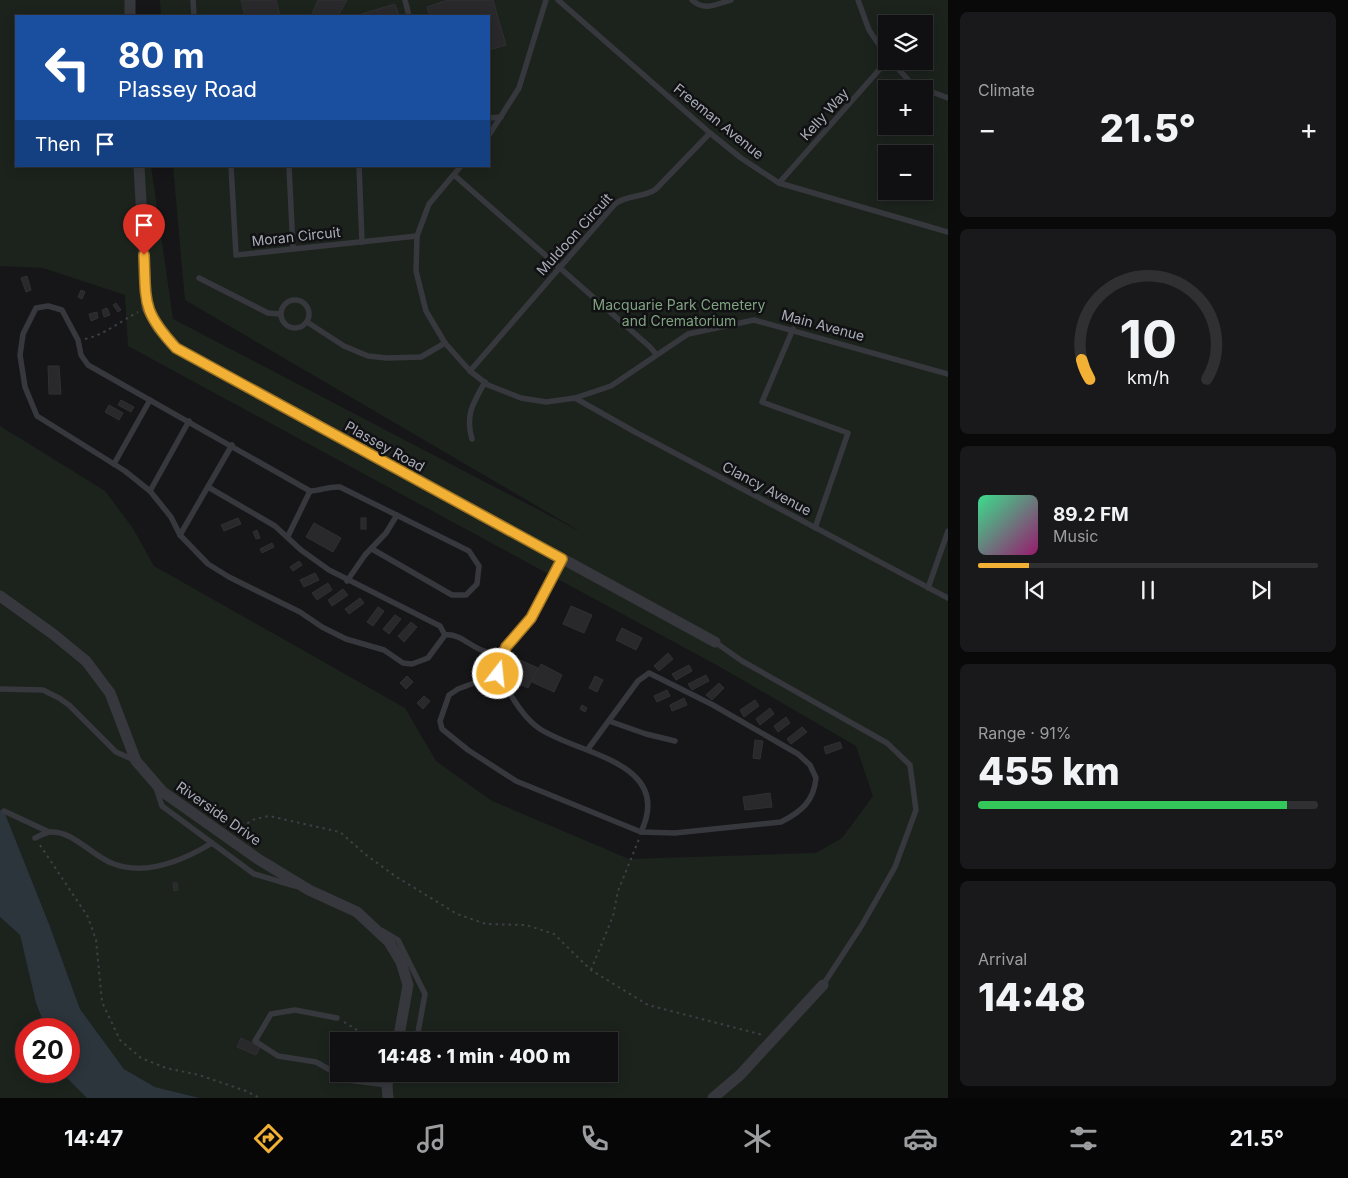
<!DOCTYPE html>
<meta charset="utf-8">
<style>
:root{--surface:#101012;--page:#19191b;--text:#f1f3f6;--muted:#9c9d9f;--line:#303032;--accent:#f2b134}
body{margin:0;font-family:Inter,sans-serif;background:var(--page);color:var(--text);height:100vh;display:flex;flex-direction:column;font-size:19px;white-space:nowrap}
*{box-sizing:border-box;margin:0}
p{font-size:16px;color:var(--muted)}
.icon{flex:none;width:28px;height:28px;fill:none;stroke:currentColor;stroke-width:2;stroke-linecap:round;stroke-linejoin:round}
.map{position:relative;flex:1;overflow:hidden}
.side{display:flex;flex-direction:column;gap:12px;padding:12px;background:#09090a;width:400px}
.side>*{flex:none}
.guide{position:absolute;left:15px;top:15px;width:475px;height:152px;border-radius:0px;box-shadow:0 2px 12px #0003,0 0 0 1px var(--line);background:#1a4fa0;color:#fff;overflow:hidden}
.fabs{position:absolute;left:878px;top:15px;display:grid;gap:10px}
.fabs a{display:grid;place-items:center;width:55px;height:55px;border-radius:0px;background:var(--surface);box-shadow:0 2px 12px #0003,0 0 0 1px var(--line);font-size:25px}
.speed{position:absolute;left:15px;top:1018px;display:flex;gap:10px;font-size:25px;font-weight:700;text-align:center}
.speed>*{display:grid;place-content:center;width:65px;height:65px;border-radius:50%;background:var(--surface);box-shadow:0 2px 12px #0003,0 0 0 1px var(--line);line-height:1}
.speed .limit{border:8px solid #d22;background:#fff;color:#111}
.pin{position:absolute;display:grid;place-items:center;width:42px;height:42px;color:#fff;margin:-51px -21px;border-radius:50% 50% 50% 0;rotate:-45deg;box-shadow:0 0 5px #0007}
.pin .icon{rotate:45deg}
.me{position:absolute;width:55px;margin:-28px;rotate:16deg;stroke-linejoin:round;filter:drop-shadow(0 0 4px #0008)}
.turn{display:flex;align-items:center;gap:18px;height:105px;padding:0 20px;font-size:22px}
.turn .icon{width:65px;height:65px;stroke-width:2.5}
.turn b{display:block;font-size:35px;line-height:42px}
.then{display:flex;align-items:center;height:48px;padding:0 20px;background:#0003;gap:10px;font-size:19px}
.big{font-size:38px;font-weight:800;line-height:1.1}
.side .tile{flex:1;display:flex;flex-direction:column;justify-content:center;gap:8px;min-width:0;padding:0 18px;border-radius:8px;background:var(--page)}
.side .dial{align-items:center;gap:0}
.dial svg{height:130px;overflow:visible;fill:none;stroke:var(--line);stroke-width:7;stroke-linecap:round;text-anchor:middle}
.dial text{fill:var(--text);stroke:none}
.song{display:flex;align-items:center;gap:15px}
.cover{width:60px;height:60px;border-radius:8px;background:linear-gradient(135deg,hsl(150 70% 55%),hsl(320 70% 35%))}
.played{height:5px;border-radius:2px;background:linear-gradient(90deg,var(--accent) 15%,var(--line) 15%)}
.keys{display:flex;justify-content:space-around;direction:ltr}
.heat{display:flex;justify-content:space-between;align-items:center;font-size:28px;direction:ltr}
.charge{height:8px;border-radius:4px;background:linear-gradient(90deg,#34c759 91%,var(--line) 0)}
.trip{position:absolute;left:330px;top:1032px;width:288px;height:50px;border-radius:0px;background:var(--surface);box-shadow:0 2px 12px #0003,0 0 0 1px var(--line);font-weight:800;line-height:50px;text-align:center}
.menu{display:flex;height:80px;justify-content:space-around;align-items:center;background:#060607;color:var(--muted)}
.menu .icon{width:35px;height:35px}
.menu .active{color:var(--accent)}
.menu b{font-size:22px;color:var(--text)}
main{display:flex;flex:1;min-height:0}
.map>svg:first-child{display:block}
.green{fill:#1c231d;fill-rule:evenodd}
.water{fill:#2c353c}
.building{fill:#29292c;stroke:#303034}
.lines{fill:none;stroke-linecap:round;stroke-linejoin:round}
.path{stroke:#3d3f44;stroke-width:2;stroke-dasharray:2.5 4;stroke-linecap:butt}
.lane{stroke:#37383d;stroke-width:5.5}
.street{stroke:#37383d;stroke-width:11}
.route-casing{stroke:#9d7322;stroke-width:12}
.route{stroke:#f2b134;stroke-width:9}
.labels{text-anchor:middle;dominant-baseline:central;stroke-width:5;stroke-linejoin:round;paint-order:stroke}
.street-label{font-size:14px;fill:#a8adb8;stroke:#111113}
.park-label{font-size:14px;fill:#7fa381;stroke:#111113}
</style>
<main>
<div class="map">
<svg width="948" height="1098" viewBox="0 0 948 1098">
<rect width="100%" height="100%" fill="#161618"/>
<g class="green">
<path d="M0 0H127L129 16H16V166H151L173 319 583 533 185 300 173 166H489V16H161L160 0H948V1098H200L155 1087 124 1069 80 1009 49 924 4 811 0 810V426L105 491 132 527 154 566 405 708 436 761 492 801 629 859 816 853 842 838 873 796 856 746 722 668 128 346 125 295 43 268 0 266ZM886 24H924V61H886ZM886 89H924V126H886ZM886 154H924V191H886ZM339 1041H609V1074H339Z"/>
<polygon points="0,917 20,935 36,1003 46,1029 26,1029 26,1071 63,1071 87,1098 0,1098"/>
</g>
<polygon class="water" points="0,810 4,811 49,924 80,1009 124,1069 155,1087 200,1098 87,1098 64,1075 63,1071 69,1071 69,1029 46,1029 36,1003 20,935 0,917"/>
<g class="building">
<polygon points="241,0 276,0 280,16 245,16"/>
<polygon points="318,0 347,0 338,16 311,16"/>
<polygon points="448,0 493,0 506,45 489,50 489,16 430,16 427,7"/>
<polygon points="395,4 399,16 355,16"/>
<polygon points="27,276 31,290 26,292 21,278"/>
<polygon points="81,290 85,292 82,299 78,297"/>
<polygon points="116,303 121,310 118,312 113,305"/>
<polygon points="107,308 110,315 104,317 102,310"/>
<polygon points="97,312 98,318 91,321 89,314"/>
<polygon points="48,366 59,366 61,394 49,394"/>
<polygon points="121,400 134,407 131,412 118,405"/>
<polygon points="109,405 123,413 119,420 105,412"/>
<polygon points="238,518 241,524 224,531 221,525"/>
<rect x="361" y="518" width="5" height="11"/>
<polygon points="314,523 341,538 333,552 306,537"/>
<polygon points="257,530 260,538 256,539 253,532"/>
<polygon points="272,543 274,547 262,553 260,549"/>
<polygon points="299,561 302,565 293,571 290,567"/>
<polygon points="315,573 319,580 304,587 300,580"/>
<polygon points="328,583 332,590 317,600 312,593"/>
<polygon points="343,589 348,595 332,606 328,600"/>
<polygon points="360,598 364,603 349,614 345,609"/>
<polygon points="571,606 592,615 584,633 563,624"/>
<polygon points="378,607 384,611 373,626 367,622"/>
<polygon points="395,615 401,619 389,634 383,629"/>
<polygon points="411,622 417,627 404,642 398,636"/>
<polygon points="622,628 642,638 636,650 616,640"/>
<polygon points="668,653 673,659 659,671 654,666"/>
<polygon points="520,660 538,668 528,688 510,679"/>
<polygon points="541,664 562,675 554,692 532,682"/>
<polygon points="689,665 692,671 676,680 672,674"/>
<polygon points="706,675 709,681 692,690 688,684"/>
<polygon points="407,676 413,682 406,689 400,683"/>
<polygon points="595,676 603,680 597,692 589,688"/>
<polygon points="719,683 724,688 712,700 706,695"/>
<polygon points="667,690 670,696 657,702 654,696"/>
<polygon points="424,696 430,701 423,709 417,703"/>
<polygon points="684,698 687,705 672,711 670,705"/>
<polygon points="755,700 759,706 744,717 740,710"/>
<polygon points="582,705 587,708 585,712 580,709"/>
<polygon points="770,708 774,714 760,725 756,719"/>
<polygon points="786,717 790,723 778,732 774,726"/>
<polygon points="802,727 807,732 791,744 787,739"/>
<polygon points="755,740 763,741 760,759 753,758"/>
<polygon points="840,742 842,748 826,754 824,747"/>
<polygon points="770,793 772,807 745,810 743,797"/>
<polygon points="173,883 177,883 178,890 174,891"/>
<polygon points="241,1038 260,1047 256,1055 237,1047"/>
</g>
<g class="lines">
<g class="path">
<path d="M85 339C106 334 119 322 138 312"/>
<polyline points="236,830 255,819 269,816 340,832 365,854 395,876 457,914 486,924 526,925 554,934 591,970 648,1005 763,1035"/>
<polyline points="40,845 88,917 96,940 102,1002 120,1040 141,1058 166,1068 199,1075 246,1091 260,1098"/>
<polyline points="591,970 613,916 618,891 639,839"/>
<polyline points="344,1022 360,1032 368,1041"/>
</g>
<g class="lane">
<polyline points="193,0 194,16"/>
<polyline points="405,0 409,16"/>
<polyline points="558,0 710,133 741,158 779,183 948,232"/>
<path d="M692 0C705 12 716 4 731 0"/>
<polyline points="858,0 869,30 886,55"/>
<polyline points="891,61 913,85 922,89"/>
<polyline points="924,89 948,98"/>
<polyline points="489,118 501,117"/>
<polyline points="489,135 519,88 546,0"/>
<polyline points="231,166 236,255 417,236"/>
<polyline points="289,166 293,249"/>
<polyline points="359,166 362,242"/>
<polyline points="461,166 429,204 417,236 416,271 426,311 445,343 470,371 488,385 521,398 546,402 575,398 611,386 688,334 754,320 948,374"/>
<polyline points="454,175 650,347 656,354"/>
<polyline points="779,183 887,61"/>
<polyline points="199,278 268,313 280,314"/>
<circle cx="295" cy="314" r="14"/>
<polyline points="307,322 344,346 368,356 387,358 421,357 445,343"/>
<polyline points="793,329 762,402 848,433 815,528"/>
<path d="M470 371 615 204C628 194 644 198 656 189L710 133"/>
<polyline points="575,398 635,432 948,598"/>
<path d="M472 439C465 415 473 403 485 382"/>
<polyline points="114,464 150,400"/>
<polyline points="208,487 275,526 301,550 329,570 440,626 445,635"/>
<polyline points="150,491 189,421"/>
<polyline points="180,535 232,445"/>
<polyline points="288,536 310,491"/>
<path d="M372 549 452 595H466L477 584 479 566 469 551 340 487C328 486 321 491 310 491L88 365 81 355 78 340 62 310 48 306 36 308 23 334 20 355 25 387 37 416 125 471 150 491 171 517 180 535 208 564 229 577 300 612 322 627 346 639 384 650 403 663 412 664 428 658 445 635C461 633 472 649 487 652 520 657 551 583 562 559"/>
<polyline points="347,581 365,555 386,533 397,515"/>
<polyline points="928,588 948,531"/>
<polyline points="715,642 742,661 887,743 910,765 916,810 895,867 862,925 823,985"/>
<path d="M498 674 458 689 449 695 440 721 442 729 468 750 516 781 641 832C674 762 580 755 540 729 522 717 509 692 498 674L506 647"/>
<polyline points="0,689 43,690 59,698 69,705 116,752 134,760"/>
<polyline points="609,721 646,734 675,741"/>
<path d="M588 749 638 681 649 673 713 705 798 754 810 765 816 778C814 801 801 812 781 822L675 833 641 832"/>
<polyline points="156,788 162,806 254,874 295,886"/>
<polyline points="4,811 49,832"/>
<path d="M35 838C39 836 45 833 49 832 74 830 92 857 114 864 147 876 184 860 212 843"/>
<polyline points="383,931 398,940 425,994 417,1038 414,1041"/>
<polyline points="337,1018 295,1010 271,1014 255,1041 278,1056 316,1062 348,1080 387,1085"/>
</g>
<g class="street">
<polyline points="130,0 130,16"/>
<polyline points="139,166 147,308 158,328 176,348 715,642"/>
<polyline points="0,596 53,634 86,661 110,693 136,761 163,792 258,859 309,890 357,912 389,942 401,962 408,985 398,1041"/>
<polyline points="388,1098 387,1085 390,1074"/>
<polyline points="713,1098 740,1075 823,985"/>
</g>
</g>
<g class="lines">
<defs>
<path id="route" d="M144 255C146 303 142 311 176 348L562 559 531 618 506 647 498 674"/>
</defs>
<use href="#route" class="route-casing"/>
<use href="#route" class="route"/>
</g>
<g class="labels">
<g class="street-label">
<text transform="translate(824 114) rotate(-48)">Kelly Way</text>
<text transform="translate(719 121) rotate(39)">Freeman Avenue</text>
<text transform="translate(574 234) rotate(-48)">Muldoon Circuit</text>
<text transform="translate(296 236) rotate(-6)">Moran Circuit</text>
<text transform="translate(823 325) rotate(15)">Main Avenue</text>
<text transform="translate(385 446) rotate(29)">Plassey Road</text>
<text transform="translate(767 488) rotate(28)">Clancy Avenue</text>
<text transform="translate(219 813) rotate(35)">Riverside Drive</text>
</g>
<g class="park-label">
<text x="679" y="304">Macquarie Park Cemetery<tspan x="679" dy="16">and Crematorium</tspan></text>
</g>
</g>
</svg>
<div class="fabs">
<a><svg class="icon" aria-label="layers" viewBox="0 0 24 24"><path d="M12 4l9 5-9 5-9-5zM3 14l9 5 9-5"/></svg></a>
<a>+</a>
<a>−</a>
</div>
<div class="speed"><div class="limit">20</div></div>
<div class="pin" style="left:144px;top:255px;background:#d93025"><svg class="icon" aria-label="arrive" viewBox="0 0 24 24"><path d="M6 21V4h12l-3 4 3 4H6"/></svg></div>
<svg class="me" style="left:498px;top:674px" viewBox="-20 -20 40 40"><circle r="17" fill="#f2b134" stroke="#fff" stroke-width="3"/><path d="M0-11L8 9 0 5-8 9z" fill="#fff"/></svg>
<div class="trip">14:48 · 1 min · 400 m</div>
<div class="guide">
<div class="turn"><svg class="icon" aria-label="left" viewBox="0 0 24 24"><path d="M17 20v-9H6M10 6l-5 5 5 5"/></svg><div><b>80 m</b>Plassey Road</div></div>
<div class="then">Then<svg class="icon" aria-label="arrive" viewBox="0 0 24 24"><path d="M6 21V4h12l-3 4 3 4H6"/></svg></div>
</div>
</div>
<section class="side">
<div class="tile"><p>Climate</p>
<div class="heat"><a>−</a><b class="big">21.5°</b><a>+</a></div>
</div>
<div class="tile dial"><svg viewBox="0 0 100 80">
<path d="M14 69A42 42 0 1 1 86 69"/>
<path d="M14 69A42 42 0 0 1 9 57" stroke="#f2b134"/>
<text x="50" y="56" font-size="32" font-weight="700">10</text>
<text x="50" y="72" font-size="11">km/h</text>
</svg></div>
<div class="tile">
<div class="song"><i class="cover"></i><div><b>89.2 FM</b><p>Music</p></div></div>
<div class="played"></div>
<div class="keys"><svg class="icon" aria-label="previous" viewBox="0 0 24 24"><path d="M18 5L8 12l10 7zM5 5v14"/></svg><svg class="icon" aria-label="pause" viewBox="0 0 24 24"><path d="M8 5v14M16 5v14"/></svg><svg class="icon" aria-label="next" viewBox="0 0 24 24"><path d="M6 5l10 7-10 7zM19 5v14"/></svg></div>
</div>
<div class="tile"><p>Range · 91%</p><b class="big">455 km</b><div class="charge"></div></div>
<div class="tile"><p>Arrival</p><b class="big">14:48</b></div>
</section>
</main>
<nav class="menu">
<b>14:47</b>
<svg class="icon active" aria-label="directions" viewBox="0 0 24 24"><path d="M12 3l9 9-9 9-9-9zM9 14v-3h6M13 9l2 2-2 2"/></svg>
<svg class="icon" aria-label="music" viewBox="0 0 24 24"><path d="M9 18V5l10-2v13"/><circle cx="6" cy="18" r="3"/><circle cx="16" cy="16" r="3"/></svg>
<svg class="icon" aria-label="phone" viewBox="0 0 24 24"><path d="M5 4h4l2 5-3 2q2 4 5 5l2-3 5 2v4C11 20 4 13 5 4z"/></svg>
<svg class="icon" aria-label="climate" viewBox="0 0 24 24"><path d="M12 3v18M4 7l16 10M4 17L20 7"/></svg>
<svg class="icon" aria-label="car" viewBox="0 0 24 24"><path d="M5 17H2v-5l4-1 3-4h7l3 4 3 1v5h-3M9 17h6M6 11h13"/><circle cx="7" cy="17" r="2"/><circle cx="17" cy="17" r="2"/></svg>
<svg class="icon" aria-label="filters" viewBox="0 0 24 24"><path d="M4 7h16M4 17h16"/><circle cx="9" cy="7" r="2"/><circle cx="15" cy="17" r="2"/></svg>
<b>21.5°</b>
</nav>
